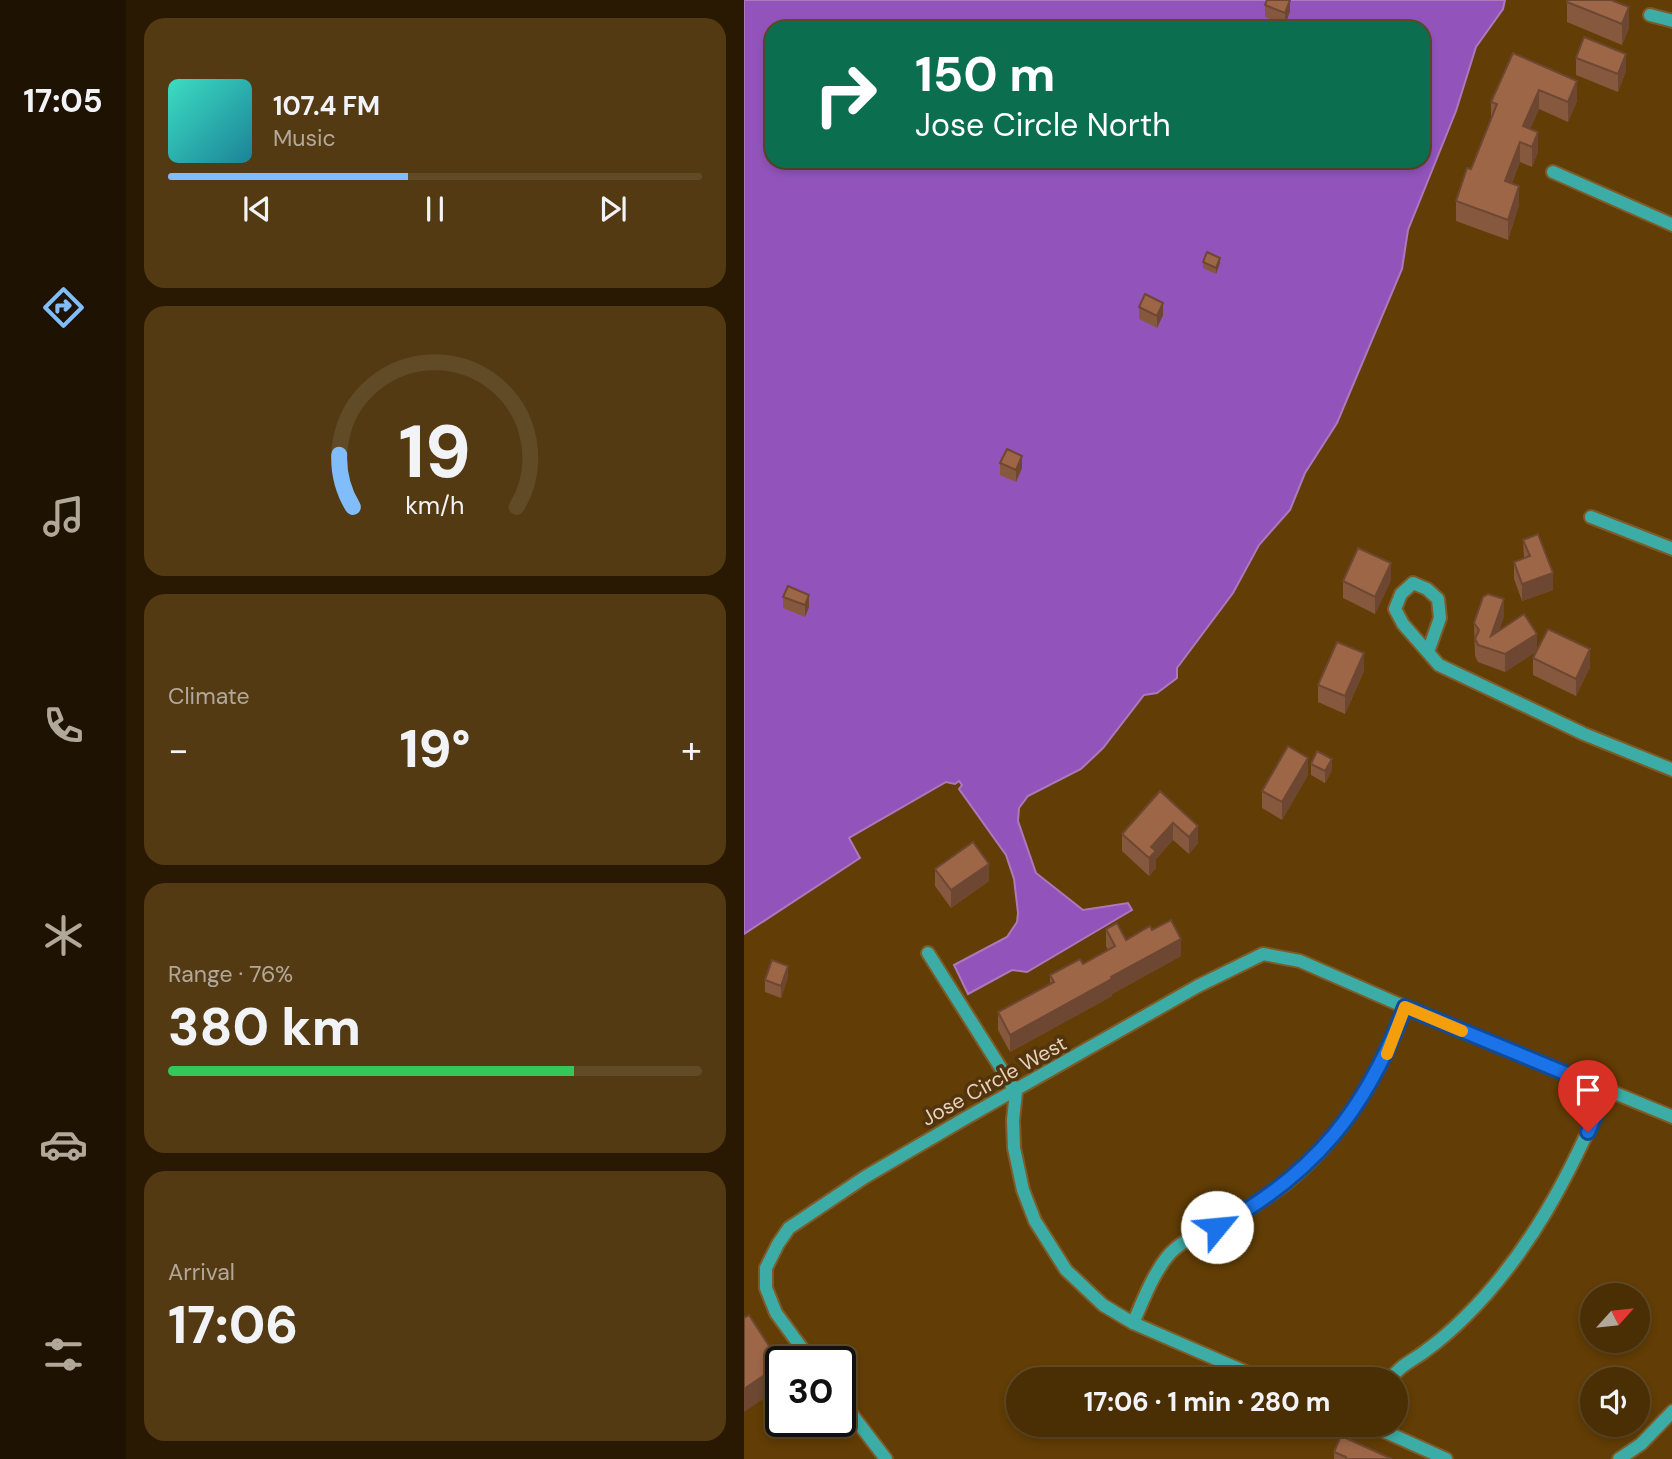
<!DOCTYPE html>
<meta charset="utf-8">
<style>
:root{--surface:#4a2e04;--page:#543a13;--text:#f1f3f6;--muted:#b2a89a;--line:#614a26;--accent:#81bdfa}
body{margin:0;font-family:"DM Sans",sans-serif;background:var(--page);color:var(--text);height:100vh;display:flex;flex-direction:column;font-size:26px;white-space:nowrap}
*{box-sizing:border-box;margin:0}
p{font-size:23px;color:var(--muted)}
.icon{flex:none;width:38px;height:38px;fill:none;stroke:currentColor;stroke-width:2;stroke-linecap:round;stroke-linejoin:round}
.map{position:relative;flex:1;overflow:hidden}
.drawer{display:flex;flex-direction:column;gap:18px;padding:18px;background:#291902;width:618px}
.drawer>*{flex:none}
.hud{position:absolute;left:21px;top:21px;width:665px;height:147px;border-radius:21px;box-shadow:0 4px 10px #0003,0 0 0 2px var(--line);background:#0b6e4f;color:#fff;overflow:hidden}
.needle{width:46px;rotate:63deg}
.controls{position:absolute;left:836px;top:1283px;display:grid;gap:14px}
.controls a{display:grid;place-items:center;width:70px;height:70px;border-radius:50%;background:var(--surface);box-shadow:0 4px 10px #0003,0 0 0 2px var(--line);font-size:35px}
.speed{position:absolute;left:21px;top:1346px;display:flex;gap:14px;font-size:35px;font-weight:700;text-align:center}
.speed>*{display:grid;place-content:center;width:91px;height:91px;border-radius:50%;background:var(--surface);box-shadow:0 4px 10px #0003,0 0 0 2px var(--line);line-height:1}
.speed .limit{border:4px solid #111;border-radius:10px;background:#fff;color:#111}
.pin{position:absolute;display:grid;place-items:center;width:60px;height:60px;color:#fff;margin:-72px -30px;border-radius:50% 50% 50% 0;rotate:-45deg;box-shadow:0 0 7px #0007}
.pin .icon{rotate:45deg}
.me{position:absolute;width:77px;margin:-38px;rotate:62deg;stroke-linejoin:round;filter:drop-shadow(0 0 5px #0008)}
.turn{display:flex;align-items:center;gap:24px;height:147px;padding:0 35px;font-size:32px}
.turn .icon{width:91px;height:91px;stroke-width:2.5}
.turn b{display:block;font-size:49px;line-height:60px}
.big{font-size:52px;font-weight:800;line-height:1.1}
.drawer .widget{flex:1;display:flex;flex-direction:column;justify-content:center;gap:10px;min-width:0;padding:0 24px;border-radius:21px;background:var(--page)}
.drawer .dial{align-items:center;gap:0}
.dial svg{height:182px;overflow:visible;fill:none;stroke:var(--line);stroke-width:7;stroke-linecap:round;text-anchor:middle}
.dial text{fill:var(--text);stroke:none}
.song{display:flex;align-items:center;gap:21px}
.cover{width:84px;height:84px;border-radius:10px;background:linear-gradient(135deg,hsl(170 70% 55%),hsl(190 70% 35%))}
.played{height:7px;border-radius:4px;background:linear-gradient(90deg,var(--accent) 45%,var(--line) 45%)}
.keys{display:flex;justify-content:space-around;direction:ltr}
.heat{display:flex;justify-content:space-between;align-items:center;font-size:38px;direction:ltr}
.charge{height:10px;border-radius:5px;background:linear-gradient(90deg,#34c759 76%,var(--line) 0)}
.trip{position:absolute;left:262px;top:1367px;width:402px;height:70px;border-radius:35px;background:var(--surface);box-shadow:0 4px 10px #0003,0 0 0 2px var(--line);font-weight:800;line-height:70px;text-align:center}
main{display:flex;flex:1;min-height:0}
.tab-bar{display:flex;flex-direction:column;width:126px;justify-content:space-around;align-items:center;background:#1e1202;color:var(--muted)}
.tab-bar .icon{width:49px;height:49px}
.tab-bar .active{color:var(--accent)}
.tab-bar b{font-size:32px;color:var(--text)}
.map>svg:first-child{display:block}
.water{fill:#9254bb;stroke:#ac7aba;stroke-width:2;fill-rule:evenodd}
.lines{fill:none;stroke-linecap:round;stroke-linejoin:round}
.minor-casing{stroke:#7d5b29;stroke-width:16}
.minor{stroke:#3caca7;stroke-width:12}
.wall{fill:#86583d}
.shaded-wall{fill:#6d4732}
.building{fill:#9c6647;stroke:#6d4732;stroke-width:2}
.route-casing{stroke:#114b97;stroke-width:18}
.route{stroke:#1a73e8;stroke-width:12}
.slow{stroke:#f59e0b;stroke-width:12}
.labels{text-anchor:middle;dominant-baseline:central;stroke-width:7;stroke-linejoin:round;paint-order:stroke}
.street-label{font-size:21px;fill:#e8d2b9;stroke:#52350e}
</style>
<main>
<nav class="tab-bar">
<b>17:05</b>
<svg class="icon active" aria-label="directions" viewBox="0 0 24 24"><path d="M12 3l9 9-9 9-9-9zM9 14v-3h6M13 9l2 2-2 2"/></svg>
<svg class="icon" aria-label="music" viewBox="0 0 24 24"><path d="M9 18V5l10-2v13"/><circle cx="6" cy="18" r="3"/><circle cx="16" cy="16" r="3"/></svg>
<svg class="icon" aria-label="phone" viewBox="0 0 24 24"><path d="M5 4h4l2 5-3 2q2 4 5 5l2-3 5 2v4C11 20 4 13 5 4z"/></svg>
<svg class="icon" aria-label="climate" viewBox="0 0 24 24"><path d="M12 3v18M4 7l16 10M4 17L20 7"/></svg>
<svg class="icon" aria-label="car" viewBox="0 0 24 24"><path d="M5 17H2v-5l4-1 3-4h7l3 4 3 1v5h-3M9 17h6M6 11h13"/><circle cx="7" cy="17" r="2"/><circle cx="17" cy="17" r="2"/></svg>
<svg class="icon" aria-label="filters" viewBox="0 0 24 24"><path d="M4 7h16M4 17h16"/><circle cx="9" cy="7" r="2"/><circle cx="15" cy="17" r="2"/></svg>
</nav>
<section class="drawer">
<div class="widget">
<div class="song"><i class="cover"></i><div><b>107.4 FM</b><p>Music</p></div></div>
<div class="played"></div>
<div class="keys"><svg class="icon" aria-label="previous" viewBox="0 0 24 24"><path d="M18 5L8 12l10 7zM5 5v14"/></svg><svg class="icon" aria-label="pause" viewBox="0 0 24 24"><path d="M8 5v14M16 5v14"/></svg><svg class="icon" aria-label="next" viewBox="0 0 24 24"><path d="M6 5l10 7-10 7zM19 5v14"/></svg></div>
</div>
<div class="widget dial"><svg viewBox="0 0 100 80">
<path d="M14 69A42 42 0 1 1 86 69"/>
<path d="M14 69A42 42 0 0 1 8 46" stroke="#81bdfa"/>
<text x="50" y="56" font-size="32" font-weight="700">19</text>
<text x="50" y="72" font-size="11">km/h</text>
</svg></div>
<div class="widget"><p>Climate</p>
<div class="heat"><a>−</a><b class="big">19°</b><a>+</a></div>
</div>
<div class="widget"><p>Range · 76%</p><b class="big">380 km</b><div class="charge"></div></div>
<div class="widget"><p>Arrival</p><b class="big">17:06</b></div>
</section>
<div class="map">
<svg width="929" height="1459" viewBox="0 0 929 1459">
<rect width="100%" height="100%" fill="#623d05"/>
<path class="water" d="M0 0H761L759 9 732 47 712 111 664 230 658 269 593 423 561 473 546 510 515 545 489 593 433 668V678L413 693 400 695 359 748 337 769 284 796 275 808 274 821 292 873 339 910 384 903 388 910 283 972 268 970 224 994 210 965 263 937 273 922 274 913 270 879 262 855 215 789 218 785 215 781 211 784 202 782 105 838 116 858 0 934ZM28 28H679V161H28Z"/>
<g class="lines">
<defs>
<g id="minor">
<polyline points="906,15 929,21"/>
<polyline points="809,172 929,225"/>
<polyline points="847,517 929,549"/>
<polyline points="684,652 696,618 694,599 683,589 669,583 657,594 651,609 659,624 695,665 840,734 929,770"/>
<polyline points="184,953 272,1092 269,1120 270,1148 279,1190 291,1221 322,1270 359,1305 389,1323 518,1379"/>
<path d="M389 1323C399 1301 408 1276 423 1257 437 1239 458 1234 477 1225 499 1213 520 1200 540 1185 599 1139 634 1076 661 1007"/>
<polyline points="68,1362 32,1313 22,1288 22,1268 34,1244 45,1228 121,1177 220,1119 454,986 519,954 556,961 661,1007 929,1117"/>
<path d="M647 1379C655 1366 668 1361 680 1352 694 1342 709 1329 721 1317 786 1253 827 1173 862 1090"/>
<polyline points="96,1399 142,1459"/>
<polyline points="624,1424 702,1459"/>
<polyline points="875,1459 897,1444 929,1411"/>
</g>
</defs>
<use href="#minor" class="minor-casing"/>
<use href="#minor" class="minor"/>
</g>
<g class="wall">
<polygon points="823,2 873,2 885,28 878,45 823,22"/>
<polygon points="521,5 546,11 541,25 521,17"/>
<polygon points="769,53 833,101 824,122 795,109 786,129 794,152 788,167 776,162 768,183 775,205 764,240 712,221 712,201 727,169 747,119 747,102"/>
<polygon points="832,58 882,71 874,92 832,75"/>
<polygon points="459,262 476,263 472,274 459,268"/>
<polygon points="395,307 419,315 413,328 395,319"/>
<polygon points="256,463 278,468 272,482 256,475"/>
<polygon points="779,540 809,590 778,601 770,579 770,562 780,558"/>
<polygon points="647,580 631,614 599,598 599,581"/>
<polygon points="39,597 65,607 61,617 39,608"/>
<polygon points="760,616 755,631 793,650 846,667 832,696 789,675 789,658 793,651 761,672 734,662 731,656 730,623"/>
<polygon points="620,671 601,714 574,702 574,685"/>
<polygon points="567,764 588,770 581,783 567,775"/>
<polygon points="564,775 538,820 518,808 518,791"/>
<polygon points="416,791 454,843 445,854 429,840 412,859 412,868 405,876 378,851 378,834"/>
<polygon points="191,869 245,881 207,908 191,886"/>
<polygon points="362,929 382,940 408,930 437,956 368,994 368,996 266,1052 254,1030 254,1012 306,984 306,975 339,964 364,950 362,946"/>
<polygon points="44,977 37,998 21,992 21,980"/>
<polygon points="590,1452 648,1459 590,1459"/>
</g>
<g class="shaded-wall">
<polygon points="546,0 546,11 541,25 541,13"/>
<polygon points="885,7 885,28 878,45 878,24"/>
<polygon points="882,54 882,71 874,92 874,74"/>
<polygon points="833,81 833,101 824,122 824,102"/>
<polygon points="795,90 795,109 780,144 779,126"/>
<polygon points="794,132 794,152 788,167 788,147"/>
<polygon points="776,142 776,162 761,200 761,181"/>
<polygon points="775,186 775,205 764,240 764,220"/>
<polygon points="476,258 476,263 472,274 472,268"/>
<polygon points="419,303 419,315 413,328 413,316"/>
<polygon points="278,456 278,468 272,482 272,470"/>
<polygon points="647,563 647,580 631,614 631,597"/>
<polygon points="809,573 809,590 778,601 778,584"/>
<polygon points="65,595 65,607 61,617 61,605"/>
<polygon points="760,599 760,616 748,650 747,636"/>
<polygon points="793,634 793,651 761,672 761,654"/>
<polygon points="846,649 846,667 832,696 832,679"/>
<polygon points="620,653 620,671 601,714 601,696"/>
<polygon points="564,758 564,775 538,820 538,802"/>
<polygon points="588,759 588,770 581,783 581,771"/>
<polygon points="429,823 429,840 412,859 412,868 405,876 405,858 407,847"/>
<polygon points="454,826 454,843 445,854 445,837"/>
<polygon points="245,864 245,881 207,908 207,890"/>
<polygon points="437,939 437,956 368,994 368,996 266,1052 266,1035 367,977"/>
<polygon points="44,966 44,977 37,998 37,986"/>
<polygon points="29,1352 29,1370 31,1368 31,1391 0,1412 0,1389 23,1356"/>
</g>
<g class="building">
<polygon points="523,0 546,0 541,13 521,5"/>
<polygon points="823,0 867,0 885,7 878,24 823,2"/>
<polygon points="840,37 882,54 874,74 832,58"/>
<polygon points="769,53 833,81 824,102 795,90 779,126 794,132 788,147 776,142 761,181 775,186 764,220 712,201 723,168 727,169 753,104 747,102"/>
<polygon points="463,252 476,258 472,268 459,262"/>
<polygon points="401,294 419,303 413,316 395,307"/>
<polygon points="263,449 278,456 272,470 256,463"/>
<polygon points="794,534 809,573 778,584 770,562 786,556 779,540"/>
<polygon points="614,548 647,563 631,597 599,581"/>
<polygon points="44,586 65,595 61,605 39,597"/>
<polygon points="744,594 760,599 747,636 780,614 793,634 761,654 734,645 731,639 735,630 730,623 739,597"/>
<polygon points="804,629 846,649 832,679 789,658"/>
<polygon points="593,642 620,653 601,696 574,685"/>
<polygon points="544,746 564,758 538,802 518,791"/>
<polygon points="573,751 588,759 581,771 567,764"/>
<polygon points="416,791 454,826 445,837 429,823 407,847 412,851 405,858 378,834"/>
<polygon points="229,842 245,864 207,890 191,869"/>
<polygon points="427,920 437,939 367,977 368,979 266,1035 254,1012 310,982 306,975 336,959 339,964 371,946 362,929 373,923 382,940 406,926 408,930"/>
<polygon points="28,960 44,966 37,986 21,980"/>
<polygon points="5,1315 29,1352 23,1356 31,1368 0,1389 0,1318"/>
<polygon points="597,1436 648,1459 602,1459 602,1457 590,1452"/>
</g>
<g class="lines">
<defs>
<path id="route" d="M473 1227C571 1174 622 1110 661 1007L862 1090 844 1132"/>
</defs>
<use href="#route" class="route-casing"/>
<use href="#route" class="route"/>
<polyline class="slow" points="643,1054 661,1007 718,1031"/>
</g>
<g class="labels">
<g class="street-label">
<text transform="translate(250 1081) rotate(-29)">Jose Circle West</text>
</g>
</g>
</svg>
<div class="controls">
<a><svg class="needle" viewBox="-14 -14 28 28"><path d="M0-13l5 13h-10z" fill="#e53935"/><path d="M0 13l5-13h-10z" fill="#b2a89a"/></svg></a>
<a><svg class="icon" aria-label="sound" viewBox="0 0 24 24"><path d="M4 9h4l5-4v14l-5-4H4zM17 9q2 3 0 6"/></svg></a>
</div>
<div class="speed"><div class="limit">30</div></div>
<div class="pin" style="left:844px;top:1132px;background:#d93025"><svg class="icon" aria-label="arrive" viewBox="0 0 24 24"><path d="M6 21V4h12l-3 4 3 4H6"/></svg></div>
<svg class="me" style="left:473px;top:1227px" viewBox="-20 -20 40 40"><circle r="19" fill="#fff"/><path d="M0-13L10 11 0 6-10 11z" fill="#1a73e8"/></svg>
<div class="trip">17:06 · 1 min · 280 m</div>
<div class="hud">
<div class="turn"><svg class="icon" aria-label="right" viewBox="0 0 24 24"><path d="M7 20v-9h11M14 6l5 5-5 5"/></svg><div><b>150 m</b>Jose Circle North</div></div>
</div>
</div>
</main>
